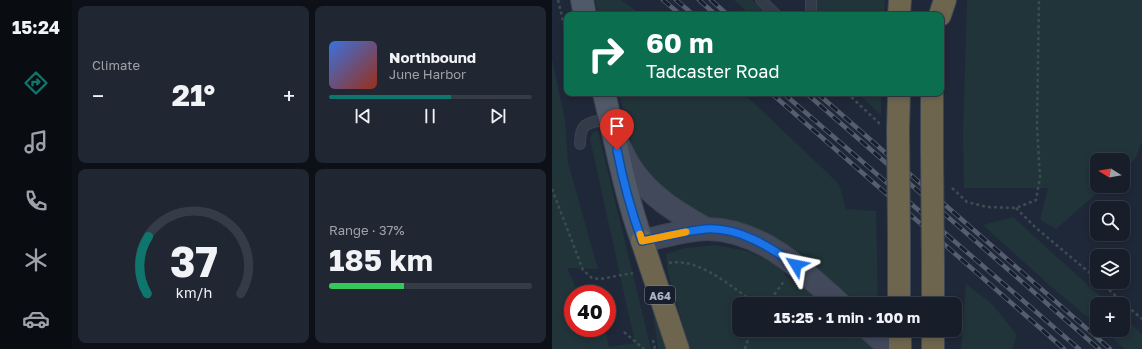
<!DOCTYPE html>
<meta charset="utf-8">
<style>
:root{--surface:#171e2a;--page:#202732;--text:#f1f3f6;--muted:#9ea2a8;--line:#363c47;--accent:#0f766e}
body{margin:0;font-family:"Golos Text",sans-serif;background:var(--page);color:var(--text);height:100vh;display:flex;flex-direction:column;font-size:15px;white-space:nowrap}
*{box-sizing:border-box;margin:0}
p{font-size:13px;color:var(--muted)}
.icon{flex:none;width:22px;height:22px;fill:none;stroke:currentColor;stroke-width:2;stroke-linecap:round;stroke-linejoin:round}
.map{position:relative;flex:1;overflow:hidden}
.drawer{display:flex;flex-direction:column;gap:6px;padding:6px;background:#0d1017;width:480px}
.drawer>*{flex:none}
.top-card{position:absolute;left:12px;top:12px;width:380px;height:84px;border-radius:8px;box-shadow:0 2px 6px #0003,0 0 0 1px var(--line);background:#0b6e4f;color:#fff;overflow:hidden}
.needle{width:26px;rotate:281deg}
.controls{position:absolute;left:538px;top:153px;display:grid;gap:8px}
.controls a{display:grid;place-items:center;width:40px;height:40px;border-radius:8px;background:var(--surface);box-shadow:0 2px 6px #0003,0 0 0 1px var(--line);font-size:20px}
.speed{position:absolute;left:12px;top:285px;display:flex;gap:8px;font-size:20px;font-weight:700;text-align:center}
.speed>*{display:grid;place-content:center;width:52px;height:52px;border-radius:50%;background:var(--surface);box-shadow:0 2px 6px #0003,0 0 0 1px var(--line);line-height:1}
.speed .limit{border:6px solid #d22;background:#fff;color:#111}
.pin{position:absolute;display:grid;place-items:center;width:34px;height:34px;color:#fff;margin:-41px -17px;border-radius:50% 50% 50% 0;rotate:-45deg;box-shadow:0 0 4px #0007}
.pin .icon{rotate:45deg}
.me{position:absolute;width:44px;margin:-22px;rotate:305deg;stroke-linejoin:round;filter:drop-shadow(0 0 3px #0008)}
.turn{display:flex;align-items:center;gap:14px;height:84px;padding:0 16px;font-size:18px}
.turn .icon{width:52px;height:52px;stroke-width:2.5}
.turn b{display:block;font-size:28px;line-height:34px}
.big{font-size:30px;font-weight:700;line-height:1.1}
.drawer .widget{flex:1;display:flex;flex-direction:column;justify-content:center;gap:6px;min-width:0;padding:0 14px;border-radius:8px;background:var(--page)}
.drawer .dial{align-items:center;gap:0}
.dial svg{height:104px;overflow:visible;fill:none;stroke:var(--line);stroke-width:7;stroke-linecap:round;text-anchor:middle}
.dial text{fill:var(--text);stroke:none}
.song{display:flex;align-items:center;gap:12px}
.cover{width:48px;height:48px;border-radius:6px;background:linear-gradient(135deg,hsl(220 70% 55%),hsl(10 70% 35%))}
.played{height:4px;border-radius:2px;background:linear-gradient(90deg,var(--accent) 60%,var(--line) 60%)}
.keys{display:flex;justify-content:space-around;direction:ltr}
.heat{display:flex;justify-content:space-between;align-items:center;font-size:22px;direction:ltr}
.charge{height:6px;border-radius:3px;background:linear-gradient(90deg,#34c759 37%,var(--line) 0)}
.drawer .tiles{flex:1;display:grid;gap:6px;grid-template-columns:repeat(2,1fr)}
.trip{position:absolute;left:180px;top:297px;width:230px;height:40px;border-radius:8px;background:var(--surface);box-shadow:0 2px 6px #0003,0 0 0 1px var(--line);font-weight:700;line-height:40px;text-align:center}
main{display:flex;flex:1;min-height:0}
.tabs{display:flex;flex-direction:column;width:72px;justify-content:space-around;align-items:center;background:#090c11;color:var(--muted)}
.tabs .icon{width:28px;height:28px}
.tabs .on{color:var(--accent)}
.tabs b{font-size:18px;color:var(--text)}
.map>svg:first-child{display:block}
.green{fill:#213439}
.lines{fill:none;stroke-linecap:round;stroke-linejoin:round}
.lane-casing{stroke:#3c4352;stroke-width:12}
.secondary-casing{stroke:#3c4352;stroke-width:24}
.primary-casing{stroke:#3c4352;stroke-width:24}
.highway-casing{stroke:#3d4453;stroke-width:24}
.path{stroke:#3a4e51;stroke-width:2.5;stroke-dasharray:3 3;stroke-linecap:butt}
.lane{stroke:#333a48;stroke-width:10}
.secondary{stroke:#41495b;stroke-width:22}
.primary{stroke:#505968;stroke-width:22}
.highway{stroke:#6e654f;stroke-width:22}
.rail-casing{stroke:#545e6f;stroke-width:4.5}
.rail{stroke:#181f2c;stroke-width:3;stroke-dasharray:9;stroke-linecap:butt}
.highway-bridge-casing{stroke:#3d4453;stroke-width:24;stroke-linecap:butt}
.highway-bridge{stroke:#6e654f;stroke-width:22}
.route-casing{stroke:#114b97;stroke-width:10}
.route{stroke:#1a73e8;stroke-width:7}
.slow{stroke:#f59e0b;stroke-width:7}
.labels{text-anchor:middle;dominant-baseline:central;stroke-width:4;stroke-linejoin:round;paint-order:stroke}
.shield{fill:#181f2c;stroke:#808797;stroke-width:1}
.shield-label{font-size:11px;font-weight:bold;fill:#adb4c5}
</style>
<main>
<nav class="tabs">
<b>15:24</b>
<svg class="icon on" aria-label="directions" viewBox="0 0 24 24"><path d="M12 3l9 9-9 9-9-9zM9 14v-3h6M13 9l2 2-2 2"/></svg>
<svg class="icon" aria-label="music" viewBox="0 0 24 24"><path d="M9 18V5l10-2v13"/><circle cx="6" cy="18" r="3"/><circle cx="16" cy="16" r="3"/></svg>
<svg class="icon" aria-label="phone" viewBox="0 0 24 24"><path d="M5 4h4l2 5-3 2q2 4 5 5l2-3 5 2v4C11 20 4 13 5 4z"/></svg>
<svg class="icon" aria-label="climate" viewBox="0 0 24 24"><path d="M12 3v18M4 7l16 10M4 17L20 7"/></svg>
<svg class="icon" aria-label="car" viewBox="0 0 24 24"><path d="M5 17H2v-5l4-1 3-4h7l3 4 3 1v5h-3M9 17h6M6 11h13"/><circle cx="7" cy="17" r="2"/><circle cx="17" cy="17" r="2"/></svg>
</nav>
<section class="drawer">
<div class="tiles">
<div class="widget"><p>Climate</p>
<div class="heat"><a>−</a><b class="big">21°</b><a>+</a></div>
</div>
<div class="widget">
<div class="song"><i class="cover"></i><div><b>Northbound</b><p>June Harbor</p></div></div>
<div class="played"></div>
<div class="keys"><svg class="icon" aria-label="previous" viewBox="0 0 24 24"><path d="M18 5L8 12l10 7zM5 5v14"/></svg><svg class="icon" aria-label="pause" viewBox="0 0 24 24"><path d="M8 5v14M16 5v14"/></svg><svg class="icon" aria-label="next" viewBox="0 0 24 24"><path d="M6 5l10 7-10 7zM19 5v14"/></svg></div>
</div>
<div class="widget dial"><svg viewBox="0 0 100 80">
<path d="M14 69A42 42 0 1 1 86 69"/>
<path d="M14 69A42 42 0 0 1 15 25" stroke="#0f766e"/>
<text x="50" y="56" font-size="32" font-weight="700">37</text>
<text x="50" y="72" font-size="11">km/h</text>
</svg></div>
<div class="widget"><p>Range · 37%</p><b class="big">185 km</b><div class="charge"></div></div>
</div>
</section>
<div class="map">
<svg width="590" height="349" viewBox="0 0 590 349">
<rect width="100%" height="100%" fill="#1f2838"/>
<g class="green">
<polygon points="43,0 69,0 90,15 47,15"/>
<polygon points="182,0 200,0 215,15 198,15"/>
<polygon points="265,0 333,0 332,15 265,15"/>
<polygon points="415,0 590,0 590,142 583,159 571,170 571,160 545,160 545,186 553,186 504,229 488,220 496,188 412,188 411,134"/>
<polygon points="0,59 13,120 16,163 46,269 15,268 27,294 21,294 21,328 53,328 57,347 83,343 38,139 41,132 46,131 99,349 0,349"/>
<polygon points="67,93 190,93 202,103 287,184 294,209 324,211 326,304 308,304 246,254 160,219 132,211 88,171 77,133"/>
<polygon points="305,93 329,93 329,115"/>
<polygon points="461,217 557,304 545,304 545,325 496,284 431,225"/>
<path d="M164 245 195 251 229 266C232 277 238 281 249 281L277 304H187V330H308L324 349H138L116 274 114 254 133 248Z"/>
<polygon points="414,284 440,304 465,335 460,349 409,349"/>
<polygon points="99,298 117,349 106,349"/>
<polygon points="571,317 590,334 590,349 573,349 551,330 571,330"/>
</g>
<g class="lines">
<defs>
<g id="lane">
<polyline points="209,0 224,15"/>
<polyline points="259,15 259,0"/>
<path d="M28 144C28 120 38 123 58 119"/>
</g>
<g id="secondary">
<path d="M67 146C71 153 74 161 79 168 97 196 126 213 154 229"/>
<path d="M90 241C111 237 134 229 156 229 210 230 250 270 288 304"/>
<polyline points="318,330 339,349"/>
</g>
<g id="primary">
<polyline points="30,0 33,15"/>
<path d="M52 93C64 143 73 193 90 241"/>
</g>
<g id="highway">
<polyline points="347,15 348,0"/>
<polyline points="388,15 393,0"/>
<polyline points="346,129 347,93"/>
<polyline points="380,152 380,93"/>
<polyline points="347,235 347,304"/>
<polyline points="90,241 126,349"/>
<polyline points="381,264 381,304"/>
<polyline points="348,330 348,349"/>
<polyline points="381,330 381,349"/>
</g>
</defs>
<use href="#lane" class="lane-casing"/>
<use href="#secondary" class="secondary-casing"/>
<use href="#primary" class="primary-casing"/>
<use href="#highway" class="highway-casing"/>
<g class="path">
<polyline points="6,0 15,37"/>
<polyline points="295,93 328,124"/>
<polyline points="400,188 415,202 435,207 464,208 484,200 488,177 485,126 487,0"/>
<polyline points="0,189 31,270 40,278 48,279 81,273"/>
<polyline points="464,208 483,227 545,279"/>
<path d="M117 263C147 257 181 288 204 304"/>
<polyline points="548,282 590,319"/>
<polyline points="215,304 233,280"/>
<polyline points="284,330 300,339"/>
<polyline points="72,332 92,349"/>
<polyline points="101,340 103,349"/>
<polyline points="193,349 199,330"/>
</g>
<use href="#lane" class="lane"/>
<use href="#secondary" class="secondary"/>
<use href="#primary" class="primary"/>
<use href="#highway" class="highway"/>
<defs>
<g id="rail">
<polyline points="111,0 129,15"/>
<polyline points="124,0 142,15"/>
<polyline points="147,0 164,15"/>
<polyline points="159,0 176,15"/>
<polyline points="219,93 512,349"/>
<polyline points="231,93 527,349"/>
<polyline points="254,93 547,349"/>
<polyline points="265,93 558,349"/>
</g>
</defs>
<use href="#rail" class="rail-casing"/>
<use href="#rail" class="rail"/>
<defs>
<g id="highway-bridge">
<polyline points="346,129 347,235"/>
<polyline points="380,152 381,264"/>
</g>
</defs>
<use href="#highway-bridge" class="highway-bridge-casing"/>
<use href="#highway-bridge" class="highway-bridge"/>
</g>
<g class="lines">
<defs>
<path id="route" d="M65 150C71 181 79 211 90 241 111 237 132 231 154 229 187 227 218 247 244 265"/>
</defs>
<use href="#route" class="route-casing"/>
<use href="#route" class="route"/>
<polyline class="slow" points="88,234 90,241 134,232"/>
</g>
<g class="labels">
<rect class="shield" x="93" y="286" width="30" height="18" rx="3"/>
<g class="shield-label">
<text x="108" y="295">A64</text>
</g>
</g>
</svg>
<div class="controls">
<a><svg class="needle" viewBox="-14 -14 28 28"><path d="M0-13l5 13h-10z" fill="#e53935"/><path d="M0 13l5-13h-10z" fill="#9ea2a8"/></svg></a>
<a><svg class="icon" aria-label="search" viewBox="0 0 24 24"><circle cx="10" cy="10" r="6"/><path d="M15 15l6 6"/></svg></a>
<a><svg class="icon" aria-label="layers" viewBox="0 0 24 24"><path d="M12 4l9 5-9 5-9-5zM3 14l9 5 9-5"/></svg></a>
<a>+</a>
</div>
<div class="speed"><div class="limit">40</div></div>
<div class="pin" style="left:65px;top:150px;background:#d93025"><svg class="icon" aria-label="arrive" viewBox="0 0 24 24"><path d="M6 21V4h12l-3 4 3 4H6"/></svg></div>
<svg class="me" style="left:244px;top:265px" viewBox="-20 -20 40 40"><path d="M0-17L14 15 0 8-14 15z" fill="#1a73e8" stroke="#fff" stroke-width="4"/></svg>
<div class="trip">15:25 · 1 min · 100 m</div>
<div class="top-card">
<div class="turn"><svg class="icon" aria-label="right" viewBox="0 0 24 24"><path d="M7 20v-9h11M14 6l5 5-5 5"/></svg><div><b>60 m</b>Tadcaster Road</div></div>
</div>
</div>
</main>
